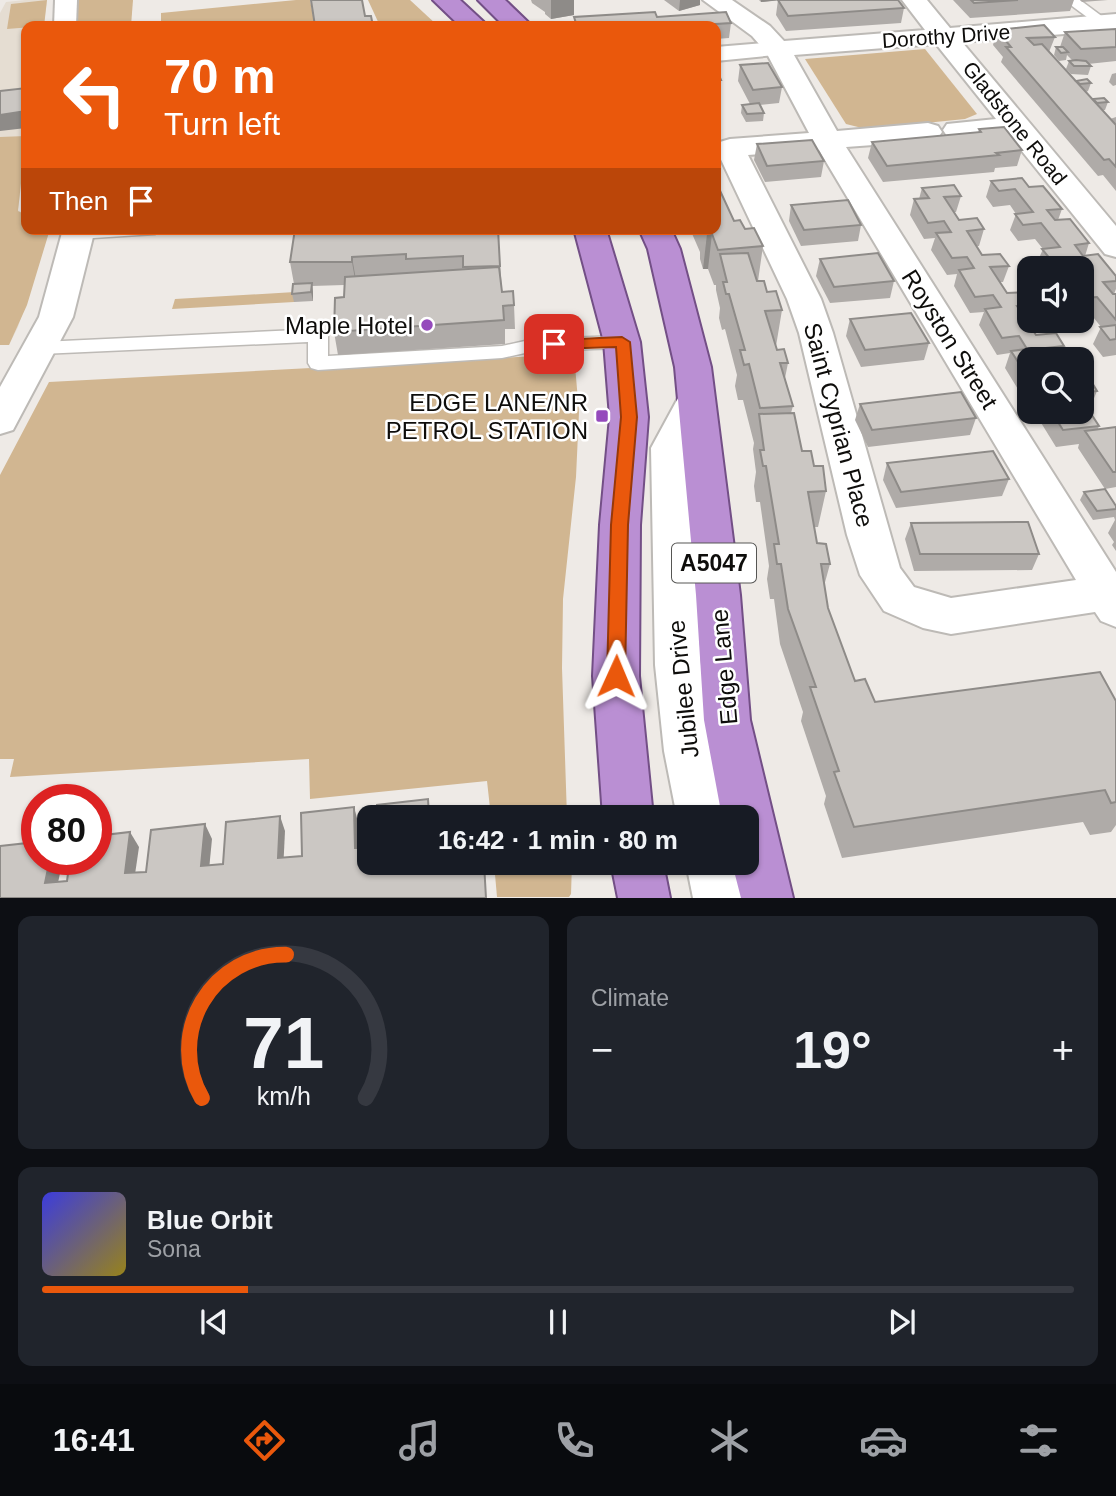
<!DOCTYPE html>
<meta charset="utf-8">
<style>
:root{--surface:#171b24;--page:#20242c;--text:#f1f3f6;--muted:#9ea1a6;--line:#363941;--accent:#ea580c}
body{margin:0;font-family:Helvetica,sans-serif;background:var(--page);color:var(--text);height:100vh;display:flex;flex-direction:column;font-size:26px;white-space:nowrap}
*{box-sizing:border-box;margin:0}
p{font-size:23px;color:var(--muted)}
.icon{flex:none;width:38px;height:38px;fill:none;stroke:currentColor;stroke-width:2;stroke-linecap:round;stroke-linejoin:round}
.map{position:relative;height:898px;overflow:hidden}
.drawer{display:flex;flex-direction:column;gap:18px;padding:18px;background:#0d0f14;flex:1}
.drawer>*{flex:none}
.hud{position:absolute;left:21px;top:21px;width:700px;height:214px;border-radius:14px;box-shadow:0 2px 5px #0004;background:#ea580c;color:#fff;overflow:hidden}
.buttons{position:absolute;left:1017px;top:256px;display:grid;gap:14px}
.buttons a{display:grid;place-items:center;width:77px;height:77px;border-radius:14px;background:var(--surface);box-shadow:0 2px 5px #0004;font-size:35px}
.speed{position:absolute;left:21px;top:784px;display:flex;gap:14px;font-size:35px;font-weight:700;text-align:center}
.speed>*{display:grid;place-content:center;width:91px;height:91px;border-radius:50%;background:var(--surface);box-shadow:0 2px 5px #0004;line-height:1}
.speed .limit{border:10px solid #d22;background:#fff;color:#111}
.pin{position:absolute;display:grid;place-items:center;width:60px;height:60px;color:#fff;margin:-30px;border-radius:14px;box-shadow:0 4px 10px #0006}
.me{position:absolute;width:77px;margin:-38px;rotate:1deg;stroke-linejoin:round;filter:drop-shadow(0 0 5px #0008)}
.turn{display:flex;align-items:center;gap:24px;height:147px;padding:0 28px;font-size:32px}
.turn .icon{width:91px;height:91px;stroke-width:2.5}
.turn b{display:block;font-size:49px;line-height:60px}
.then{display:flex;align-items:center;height:66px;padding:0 28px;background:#0003;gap:14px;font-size:26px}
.big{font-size:52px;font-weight:600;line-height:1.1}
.drawer .tile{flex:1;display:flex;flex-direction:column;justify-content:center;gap:10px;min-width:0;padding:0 24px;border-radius:14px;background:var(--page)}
.drawer .dial{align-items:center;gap:0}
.dial svg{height:182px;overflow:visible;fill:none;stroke:var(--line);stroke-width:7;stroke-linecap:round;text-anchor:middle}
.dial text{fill:var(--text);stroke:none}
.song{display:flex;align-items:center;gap:21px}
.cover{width:84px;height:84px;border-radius:10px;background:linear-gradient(135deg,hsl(240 70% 55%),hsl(50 70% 35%))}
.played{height:7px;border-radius:4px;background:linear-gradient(90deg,var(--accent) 20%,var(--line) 20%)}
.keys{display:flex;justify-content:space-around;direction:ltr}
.heat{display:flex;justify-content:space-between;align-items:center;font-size:38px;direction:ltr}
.drawer .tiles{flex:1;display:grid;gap:18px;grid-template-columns:1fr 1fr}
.tile:last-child{grid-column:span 2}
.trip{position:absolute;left:357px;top:805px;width:402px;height:70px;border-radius:14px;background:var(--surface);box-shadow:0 2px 5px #0004;font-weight:600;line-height:70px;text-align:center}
.tabs{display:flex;height:112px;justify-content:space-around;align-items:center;background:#090b0e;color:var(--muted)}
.tabs .icon{width:49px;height:49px}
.tabs .active{color:var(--accent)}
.tabs b{font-size:32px;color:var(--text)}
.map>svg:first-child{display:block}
.built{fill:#e5ddd2}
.green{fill:#d1b691}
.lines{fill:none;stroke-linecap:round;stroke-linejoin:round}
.service-casing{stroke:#bdbab6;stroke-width:3}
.pedestrian-casing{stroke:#bdbab6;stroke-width:4}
.minor-casing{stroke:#bdbab6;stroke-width:4}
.trunk-casing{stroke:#734f86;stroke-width:4}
.service{fill:#fff;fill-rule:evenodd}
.pedestrian{fill:#fff;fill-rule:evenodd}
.minor{fill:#fff;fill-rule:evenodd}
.trunk{fill:#ba8fd3;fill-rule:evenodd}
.wall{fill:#afaba8}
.shaded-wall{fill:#8e8b88}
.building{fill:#cbc7c3;stroke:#8e8b88;stroke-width:2}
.route{fill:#ea580c;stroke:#983908;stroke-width:2}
.poi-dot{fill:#954abc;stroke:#fff;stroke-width:2.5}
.labels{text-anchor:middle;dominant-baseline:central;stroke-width:5;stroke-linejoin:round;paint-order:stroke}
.far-street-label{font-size:21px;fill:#0e0d0b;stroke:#fff}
.shield{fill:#fff;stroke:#565654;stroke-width:2}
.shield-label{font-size:23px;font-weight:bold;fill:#0e0d0b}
.poi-label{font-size:24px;fill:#0e0d0b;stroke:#fff;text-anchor:end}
.street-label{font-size:24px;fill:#0e0d0b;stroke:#fff}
</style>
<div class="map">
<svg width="1116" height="898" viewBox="0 0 1116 898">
<rect width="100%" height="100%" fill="#eeeae6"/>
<polygon class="built" points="25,0 47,0 44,26 26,26 26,148 18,210 26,215 26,229 50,229 18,327 9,345 0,345 0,13 6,2"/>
<g class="green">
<polygon points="47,0 44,26 7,29 11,4"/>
<polygon points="77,0 133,0 131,26 75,26"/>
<polygon points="296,0 310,0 315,26 202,26 201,21 161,25 161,13"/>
<polygon points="368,0 410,0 437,25 380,26"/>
<polygon points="925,49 977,114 965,119 866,129 846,124 805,59"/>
<polygon points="26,136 18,211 26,215 26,229 50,229 27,305 9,345 0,345 0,137"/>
<polygon points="295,292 294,302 172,309 175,299"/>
<polygon points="574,354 579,412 576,477 563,599 562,668 567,817 491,817 487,781 310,799 309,759 10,777 14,759 0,759 0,475 49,382"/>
<polygon points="494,863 572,863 571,894 569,897 497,897"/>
</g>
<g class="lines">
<defs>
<g id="service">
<polygon points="1064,0 1080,0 1111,23 1109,26 1099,26"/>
<polygon points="76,229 163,229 155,234 78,239 69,234"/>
<polygon points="318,329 325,331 328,335 328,356 502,346 534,339 622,336 629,338 632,342 629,346 622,348 534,351 502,358 318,370 311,368 308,363 308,342 41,354 34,353 31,348 34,343 41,342"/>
</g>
<g id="pedestrian">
<polygon points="55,0 77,0 76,26 54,26"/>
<polygon points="777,42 785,44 788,49 785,54 716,61 716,47"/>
</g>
<g id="minor">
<path d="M703 0H732L770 26 784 41 925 30 902 0H927L950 28 1116 14V30L962 42 1116 226V257L1105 254 1009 135 957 139 947 136 943 130 947 124 996 119 936 44 794 55 837 131 928 123 938 126 942 132 938 138 928 141 846 147 1116 572V627L1101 621 1095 612 951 634 923 628 884 611 860 575 847 535 799 333 787 299 716 149 720 142 730 139 809 133 766 52 752 36ZM819 150 1076 580 951 598 914 587 900 568 833 333 821 299 748 155Z"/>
<polygon points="63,229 95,229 73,317 13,430 0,434 0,387 39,317"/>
<polygon points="696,385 709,389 714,398 689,448 701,665 712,751 727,817 677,817 664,751 655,665 651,448 683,389"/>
<polygon points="686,863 738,863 745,898 693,898"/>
</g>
<g id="trunk">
<polygon points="433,0 460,0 488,26 460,26"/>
<polygon points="478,0 505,0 532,26 504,26"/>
<polygon points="574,229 606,229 640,342 648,417 640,525 639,676 653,817 603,817 593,676 600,525 610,417 604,342"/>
<polygon points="639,229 671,229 680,249 711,367 740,595 750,720 793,898 741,898 732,863 747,863 747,817 722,817 704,720 696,595 675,367 648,249"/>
<polygon points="611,863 663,863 670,898 618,898"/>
</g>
</defs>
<use href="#service" class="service-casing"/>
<use href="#pedestrian" class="pedestrian-casing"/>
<use href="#minor" class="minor-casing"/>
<use href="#trunk" class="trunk-casing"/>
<use href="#service" class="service"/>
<use href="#pedestrian" class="pedestrian"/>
<use href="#minor" class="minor"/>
<use href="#trunk" class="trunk"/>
</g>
<g class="wall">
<polygon points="531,0 574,0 574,15 551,19 545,14 545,12 532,3"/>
<polygon points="664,0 700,0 700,5 679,11"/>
<polygon points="759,0 898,0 904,8 901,23 786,31 776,15 778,0 761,2"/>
<polygon points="953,0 1074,0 1070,11 970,18"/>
<polygon points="1080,0 1108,0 1082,2"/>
<polygon points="574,17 657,17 731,23 729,38 716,39 716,26 574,26"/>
<polygon points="1116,29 1116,61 1088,64 1091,66 1088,75 1071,74 1066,69 1069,61 1072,60 1067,55 1066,60 1059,61 1054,55 1056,47 1060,47 1065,32"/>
<polygon points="997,30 1055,37 1049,52 1076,81 1091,83 1088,91 1086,92 1093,100 1108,102 1105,110 1103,110 1110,119 1116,117 1116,191 1103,175 1098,176 1001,62 1003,57 993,45"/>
<polygon points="740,65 782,87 779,103 760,105 764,113 763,121 746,122 741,113 742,105 750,104 738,81"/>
<polygon points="716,68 721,80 720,95 716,96"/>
<polygon points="1116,73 1116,85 1113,86 1109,82 1112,74"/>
<polygon points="979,129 1022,150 1017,166 995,168 994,172 883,182 868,158 872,142 978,133"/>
<polygon points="757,144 824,161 821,177 765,182 754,160"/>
<polygon points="991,181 1029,187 1062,209 1058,220 1089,243 1085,256 1116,276 1116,289 1114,294 1116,294 1116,355 1103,357 1093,344 1101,327 1090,313 1082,314 1082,268 1038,268 1036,265 1043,249 1035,239 1018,241 1010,230 1016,214 1010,205 993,207 986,197"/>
<polygon points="922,188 961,196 956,212 953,212 959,220 984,229 979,246 976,246 982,255 1009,266 1003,282 1000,282 1007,293 1029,294 1029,320 1030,320 1027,321 1036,335 1064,346 1059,359 1029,359 1029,399 1024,399 1005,368 1010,353 997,355 979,325 984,312 970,313 954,286 957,274 947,275 931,250 935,238 924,239 910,215 914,199 919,199"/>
<polygon points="791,205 861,225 858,241 801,246 789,221"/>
<polygon points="734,221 763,246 758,281 782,310 776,346 777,350 788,363 785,378 793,406 791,413 802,451 814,466 826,491 818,527 814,527 817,543 830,564 824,586 828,608 855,681 875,702 1116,701 1116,825 1111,832 1090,835 1083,822 842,858 824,804 826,796 801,721 803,712 780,644 774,599 770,599 767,579 769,566 760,502 756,502 754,486 756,472 753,449 754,443 743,400 738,400 735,386 737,375 725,329 722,330 719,318 720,308 716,290 716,285 714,285 708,269 703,269 700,259 700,252 690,229 716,229"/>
<polygon points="498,229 502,292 514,305 515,329 505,329 505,344 338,355 334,332 344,297 344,285 312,286 313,292 313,301 294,302 292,294 294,284 290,262"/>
<polygon points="820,259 894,281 890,298 830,303 816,276"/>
<polygon points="850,319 929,343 924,360 861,367 846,336"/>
<polygon points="1082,377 1097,391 1090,408 1087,408 1099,426 1098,429 1116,427 1116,487 1105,489 1078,448 1079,444 1056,447 1035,413 1036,411 1082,411"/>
<polygon points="860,404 976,418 970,435 868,447 855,420"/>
<polygon points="887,463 1009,479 1002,496 896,508 883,480"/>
<polygon points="1084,492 1116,506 1116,551 1112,545 1114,542 1108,533 1115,520 1114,517 1093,520 1080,500"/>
<polygon points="911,523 1039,554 1032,570 914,571 905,539"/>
</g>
<g class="shaded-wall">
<polygon points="551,0 574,0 574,15 551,19"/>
<polygon points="680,0 700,0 700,5 679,11"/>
<polygon points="761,0 782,0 761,2"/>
<polygon points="26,111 26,128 0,131 0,115"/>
<polygon points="707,234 712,234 708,269 703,269"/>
<polygon points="352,257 356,280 356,285 352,262"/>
<polygon points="312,283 313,292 313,301 311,292"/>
<polygon points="354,807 358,822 359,863 355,848"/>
<polygon points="280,816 285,831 283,872 278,858"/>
<polygon points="205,824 212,839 208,880 201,866"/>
<polygon points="130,832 139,847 133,888 125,873"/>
<polygon points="50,859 63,859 55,897 45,883"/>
</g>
<g class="building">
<polygon points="311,0 362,0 365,16 371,16 373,26 315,26"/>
<polygon points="778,0 898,0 904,8 788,16"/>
<polygon points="971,0 1018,0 974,3"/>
<polygon points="655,12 657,17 726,12 731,23 683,26 577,26 574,17"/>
<polygon points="1044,25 1055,37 1027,38 1034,45 1042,44 1116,125 1116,167 1109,159 1104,160 1006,47 1011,47 997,30"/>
<polygon points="1116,29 1116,47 1081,49 1065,32"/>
<polygon points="1056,47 1063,47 1068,52 1061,53"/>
<polygon points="1076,60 1086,61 1091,66 1074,66 1069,61"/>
<polygon points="768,63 782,87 753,90 740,65"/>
<polygon points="716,68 721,80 716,80"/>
<polygon points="1087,79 1091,83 1080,84 1076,81"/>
<polygon points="26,88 26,111 0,115 0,91"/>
<polygon points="1104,98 1108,102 1097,103 1093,99"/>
<polygon points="759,103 764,113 747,114 742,105"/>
<polygon points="1004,127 1022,150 996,153 999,155 887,166 872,142 981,132 979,129"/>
<polygon points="812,140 824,161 767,166 757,144"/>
<polygon points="1022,178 1029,187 1043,186 1062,209 1047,210 1055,220 1070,219 1089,243 1075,245 1083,256 1098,254 1116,276 1116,281 1103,282 1113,294 1116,294 1116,320 1097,297 1082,298 1082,285 1089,284 1082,274 1082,268 1077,268 1069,258 1051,260 1042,249 1060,247 1041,223 1023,225 1015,214 1033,212 1015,189 999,191 991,181"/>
<polygon points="716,182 734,221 740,220 745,229 754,228 763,246 718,250 712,234 707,234 705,229 716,229"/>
<polygon points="954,185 961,196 944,197 959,220 977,218 984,229 967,231 982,255 1000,254 1009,266 990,267 1007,293 1028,292 1029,294 1029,305 1017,306 1036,335 1056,333 1064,346 1045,348 1052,359 1029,359 1029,379 1011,351 1027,349 1019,336 1002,338 985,309 1001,307 993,295 975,297 959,270 974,268 967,257 952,258 936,233 951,232 944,221 928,223 914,199 929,198 922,188"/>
<polygon points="848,200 861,225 804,230 791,205"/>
<polygon points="295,229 498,229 500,266 463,267 463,256 406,259 406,254 352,257 352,262 290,262"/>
<polygon points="748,253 757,281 764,281 767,292 776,291 782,310 765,311 777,350 784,349 788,363 780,363 793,406 760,408 749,364 744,365 740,350 745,350 729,294 726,294 723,282 727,282 720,254"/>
<polygon points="878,253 894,281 834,287 820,259"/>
<polygon points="499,267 502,292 513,291 514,305 503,306 504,320 334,332 335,298 344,297 345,277"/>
<polygon points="312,283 311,292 292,294 293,284"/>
<polygon points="911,313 929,343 865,350 850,319"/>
<polygon points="1116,325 1116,339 1110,340 1100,327"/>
<polygon points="1088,376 1097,391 1082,393 1082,377"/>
<polygon points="961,392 976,418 872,430 860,404"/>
<polygon points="1082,400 1099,426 1063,430 1051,411 1082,411"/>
<polygon points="794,413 802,451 811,451 814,466 823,466 826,491 808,492 817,543 826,544 830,564 821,564 828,608 855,681 865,679 875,702 1100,672 1116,701 1116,802 1111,803 1105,790 854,827 834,772 839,771 810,687 816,687 788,609 781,564 777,564 774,544 779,544 766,466 763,466 760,450 764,450 759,414"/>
<polygon points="1116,427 1116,472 1113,472 1085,431"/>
<polygon points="993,451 1009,479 901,492 887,463"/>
<polygon points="1105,489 1116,506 1116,509 1097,511 1084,492"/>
<polygon points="1028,522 1039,554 920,554 911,523"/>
<polygon points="428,799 429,817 377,817 377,805"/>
<polygon points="354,807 355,848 369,848 369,863 484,863 486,898 0,898 0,846 27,843 29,832 37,831 37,859 50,859 45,883 67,881 70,859 96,859 96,836 130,832 125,873 146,872 151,830 205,824 201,866 223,864 226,822 280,816 278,858 302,856 301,813"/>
<polygon points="479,807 480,817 451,817 451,811"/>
</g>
<polygon class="route" points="622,337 630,342 637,417 628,525 625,676 623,682 616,684 609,682 607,676 611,525 621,417 616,347 554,349 547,344 554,340"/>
<g class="poi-dot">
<circle cx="427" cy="325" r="7"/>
<rect x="595" y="409" width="14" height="14" rx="3.5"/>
</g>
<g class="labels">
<g class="far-street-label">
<text transform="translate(946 36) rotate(-4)">Dorothy Drive</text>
<text transform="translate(1015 123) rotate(51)">Gladstone Road</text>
</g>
<rect class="shield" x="672" y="543.5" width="84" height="39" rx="5"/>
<g class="shield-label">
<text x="714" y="563">A5047</text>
</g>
<g class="poi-label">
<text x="413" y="325">Maple Hotel</text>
<text x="588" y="402">EDGE LANE/NR<tspan x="588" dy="28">PETROL STATION</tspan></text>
</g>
<g class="street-label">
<text transform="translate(950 339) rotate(58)">Royston Street</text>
<text transform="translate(839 425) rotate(75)">Saint Cyprian Place</text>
<text transform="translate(724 667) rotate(-95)">Edge Lane</text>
<text transform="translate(683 689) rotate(-96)">Jubilee Drive</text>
</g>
</g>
</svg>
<div class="buttons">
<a><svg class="icon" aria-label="sound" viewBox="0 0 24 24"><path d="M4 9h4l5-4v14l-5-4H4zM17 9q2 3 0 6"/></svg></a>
<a><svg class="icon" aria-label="search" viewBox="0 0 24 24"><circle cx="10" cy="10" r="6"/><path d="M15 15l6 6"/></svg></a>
</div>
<div class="speed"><div class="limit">80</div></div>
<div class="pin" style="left:554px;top:344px;background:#d93025"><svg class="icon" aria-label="arrive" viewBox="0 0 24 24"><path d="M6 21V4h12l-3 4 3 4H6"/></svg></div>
<svg class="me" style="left:616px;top:676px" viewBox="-20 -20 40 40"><path d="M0-17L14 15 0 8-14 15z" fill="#ea580c" stroke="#fff" stroke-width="4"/></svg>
<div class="trip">16:42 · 1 min · 80 m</div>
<div class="hud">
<div class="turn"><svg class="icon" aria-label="left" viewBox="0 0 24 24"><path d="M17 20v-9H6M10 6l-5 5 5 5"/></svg><div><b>70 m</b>Turn left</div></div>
<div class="then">Then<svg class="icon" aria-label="arrive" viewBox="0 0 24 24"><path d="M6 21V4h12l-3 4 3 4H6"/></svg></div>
</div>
</div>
<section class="drawer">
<div class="tiles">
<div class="tile dial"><svg viewBox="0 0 100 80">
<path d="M14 69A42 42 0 1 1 86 69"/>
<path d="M14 69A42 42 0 0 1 51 6" stroke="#ea580c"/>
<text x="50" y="56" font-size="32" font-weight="700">71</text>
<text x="50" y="72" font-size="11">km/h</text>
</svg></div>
<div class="tile"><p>Climate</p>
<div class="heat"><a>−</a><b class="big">19°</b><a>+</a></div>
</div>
<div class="tile">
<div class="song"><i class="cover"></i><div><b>Blue Orbit</b><p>Sona</p></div></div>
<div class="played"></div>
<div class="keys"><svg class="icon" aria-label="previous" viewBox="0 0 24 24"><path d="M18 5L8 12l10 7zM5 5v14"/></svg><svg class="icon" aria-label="pause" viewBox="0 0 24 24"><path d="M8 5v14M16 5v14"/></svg><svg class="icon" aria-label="next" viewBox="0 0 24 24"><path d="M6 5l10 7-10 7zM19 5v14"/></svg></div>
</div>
</div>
</section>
<nav class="tabs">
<b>16:41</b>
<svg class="icon active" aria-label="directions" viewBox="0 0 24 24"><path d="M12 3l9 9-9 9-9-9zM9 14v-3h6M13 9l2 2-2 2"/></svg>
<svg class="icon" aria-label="music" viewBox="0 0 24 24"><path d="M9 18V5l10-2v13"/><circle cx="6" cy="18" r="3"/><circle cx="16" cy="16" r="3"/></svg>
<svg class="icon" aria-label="phone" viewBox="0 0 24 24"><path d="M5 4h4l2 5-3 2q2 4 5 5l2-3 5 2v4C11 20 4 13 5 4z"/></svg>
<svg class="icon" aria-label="climate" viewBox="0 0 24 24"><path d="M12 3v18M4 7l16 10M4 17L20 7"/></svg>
<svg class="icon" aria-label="car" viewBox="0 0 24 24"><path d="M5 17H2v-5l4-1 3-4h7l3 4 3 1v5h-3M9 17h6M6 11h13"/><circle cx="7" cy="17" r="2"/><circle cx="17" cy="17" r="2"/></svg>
<svg class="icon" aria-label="filters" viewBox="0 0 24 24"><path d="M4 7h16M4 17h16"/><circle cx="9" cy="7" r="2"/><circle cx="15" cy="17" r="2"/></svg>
</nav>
